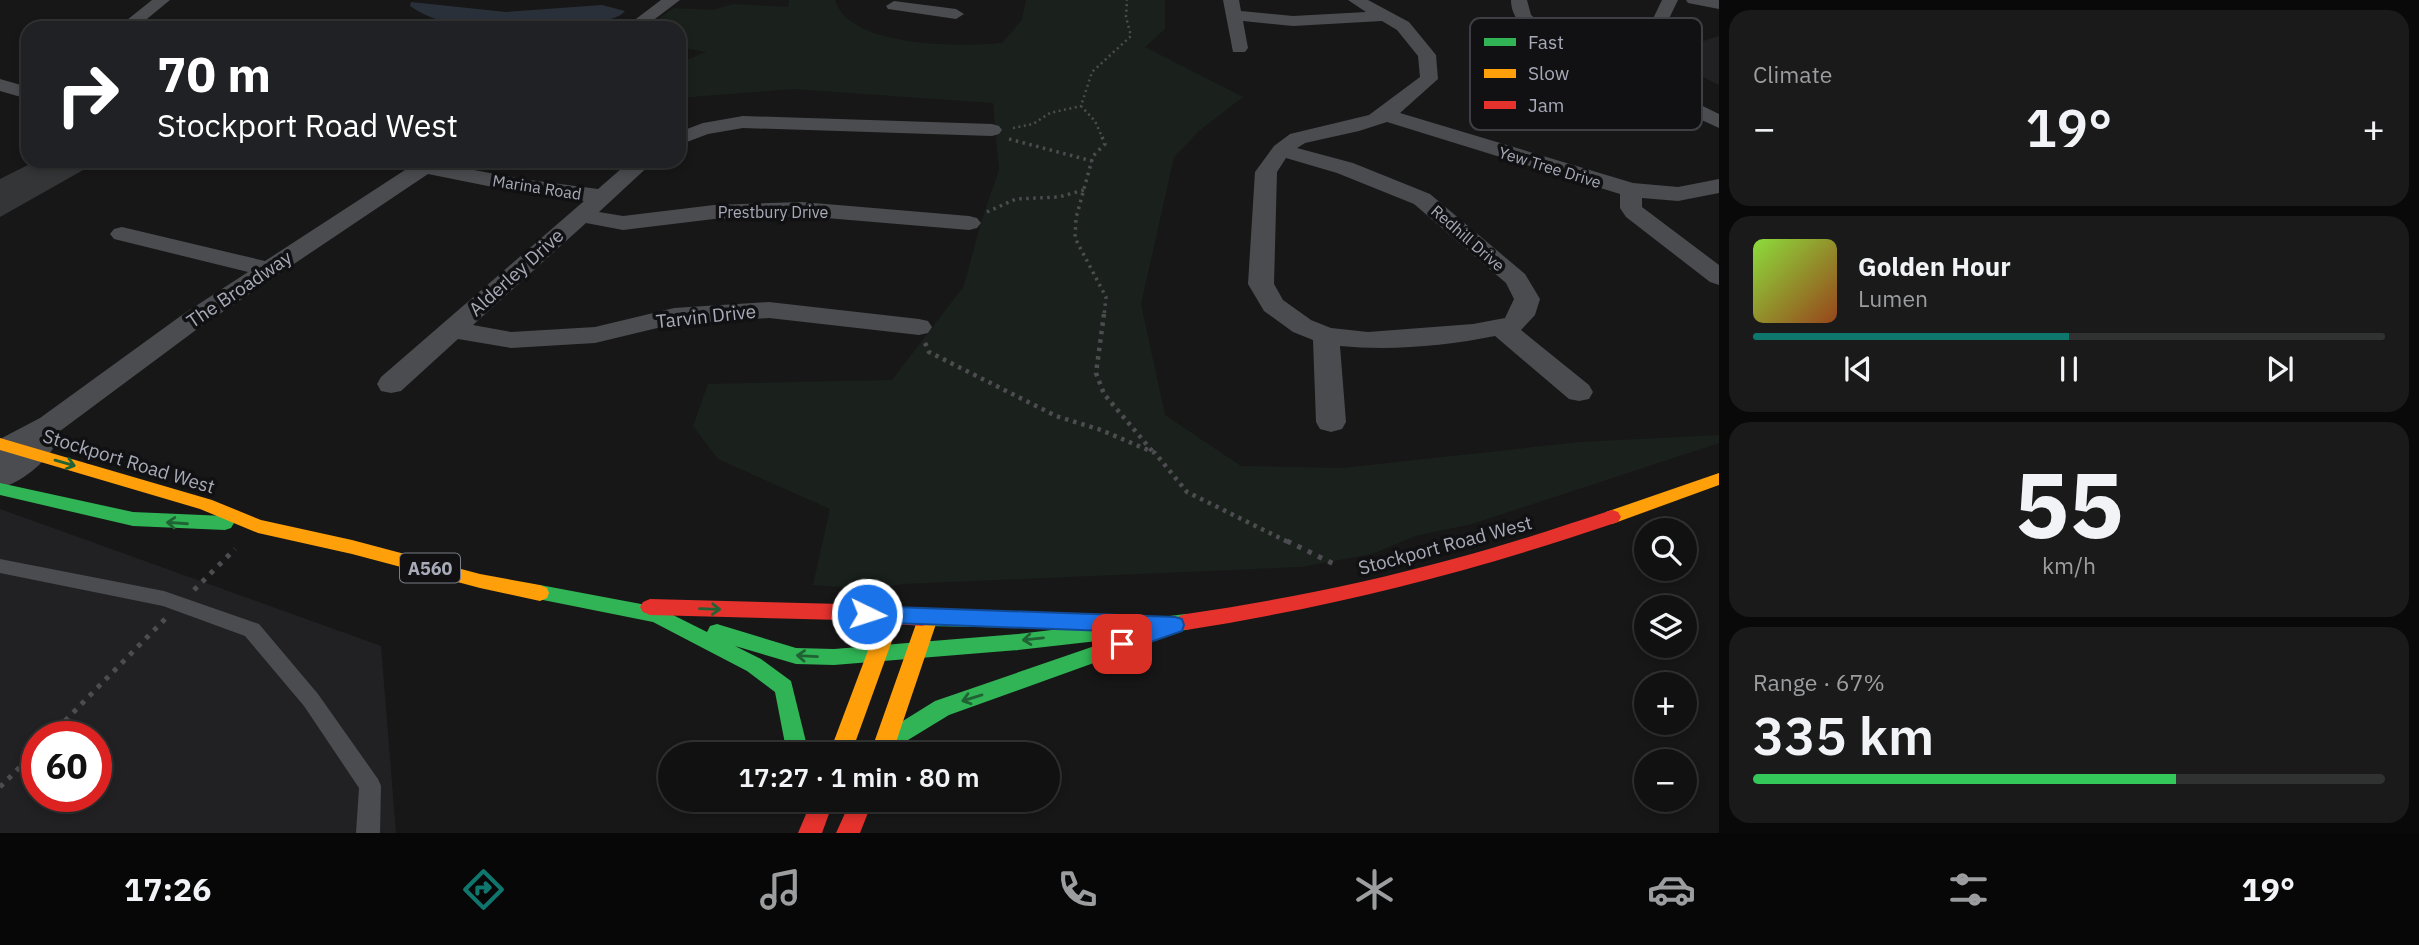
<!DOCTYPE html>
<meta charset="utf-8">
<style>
:root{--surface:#111;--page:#1a1a1a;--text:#f1f3f6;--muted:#9c9d9f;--line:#303131;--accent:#0f766e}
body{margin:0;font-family:"IBM Plex Sans",sans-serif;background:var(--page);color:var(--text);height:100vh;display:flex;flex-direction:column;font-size:26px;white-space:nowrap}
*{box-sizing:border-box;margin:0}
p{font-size:23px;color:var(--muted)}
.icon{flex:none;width:38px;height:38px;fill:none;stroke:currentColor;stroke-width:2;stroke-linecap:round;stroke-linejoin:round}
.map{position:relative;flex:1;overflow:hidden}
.sheet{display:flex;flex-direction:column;gap:10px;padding:10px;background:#090909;width:700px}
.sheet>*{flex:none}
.banner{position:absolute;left:21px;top:21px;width:665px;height:147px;border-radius:21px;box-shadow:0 4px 10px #0003,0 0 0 2px var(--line);background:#202124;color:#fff;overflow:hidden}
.tools{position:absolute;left:1634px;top:518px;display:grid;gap:14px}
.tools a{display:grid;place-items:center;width:63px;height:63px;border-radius:50%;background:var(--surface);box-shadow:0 4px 10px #0003,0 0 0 2px var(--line);font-size:35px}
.speed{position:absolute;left:21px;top:721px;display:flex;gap:14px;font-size:35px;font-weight:700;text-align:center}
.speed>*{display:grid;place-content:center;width:91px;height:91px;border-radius:50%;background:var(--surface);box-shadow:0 4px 10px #0003,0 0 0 2px var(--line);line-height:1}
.speed .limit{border:10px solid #d22;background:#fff;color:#111}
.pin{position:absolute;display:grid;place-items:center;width:60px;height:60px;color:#fff;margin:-30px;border-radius:14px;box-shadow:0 4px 10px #0006}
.me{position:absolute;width:77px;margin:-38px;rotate:94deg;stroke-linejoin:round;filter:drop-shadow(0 0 5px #0008)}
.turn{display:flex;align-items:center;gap:24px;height:147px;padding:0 21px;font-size:32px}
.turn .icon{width:91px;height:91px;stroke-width:2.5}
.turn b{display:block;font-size:49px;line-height:60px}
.big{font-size:52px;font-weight:600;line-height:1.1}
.sheet .widget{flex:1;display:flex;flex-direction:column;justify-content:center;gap:10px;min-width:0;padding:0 24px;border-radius:21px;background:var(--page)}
.sheet .dial{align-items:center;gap:0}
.dial b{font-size:91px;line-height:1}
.song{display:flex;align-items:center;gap:21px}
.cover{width:84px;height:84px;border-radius:10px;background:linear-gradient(135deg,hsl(90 70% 55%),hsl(20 70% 35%))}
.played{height:7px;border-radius:4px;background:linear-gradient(90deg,var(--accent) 50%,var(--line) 50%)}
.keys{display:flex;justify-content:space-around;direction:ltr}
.heat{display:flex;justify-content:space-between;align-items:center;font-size:38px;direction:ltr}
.charge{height:10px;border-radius:5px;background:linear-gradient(90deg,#34c759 67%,var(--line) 0)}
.trip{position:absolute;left:658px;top:742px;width:402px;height:70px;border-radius:35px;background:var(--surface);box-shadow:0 4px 10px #0003,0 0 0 2px var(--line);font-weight:600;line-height:70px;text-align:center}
.menu{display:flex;height:112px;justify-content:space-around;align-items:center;background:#070707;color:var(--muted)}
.menu .icon{width:49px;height:49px}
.menu .on{color:var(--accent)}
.menu b{font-size:32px;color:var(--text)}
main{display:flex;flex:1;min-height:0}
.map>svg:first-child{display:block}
.built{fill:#212124;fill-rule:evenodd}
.green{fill:#1a211c}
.water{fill:#293039}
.building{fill:#343537}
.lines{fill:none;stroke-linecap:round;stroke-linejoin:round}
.path-far3{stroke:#4d4d51;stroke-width:2.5;stroke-dasharray:2 3.5;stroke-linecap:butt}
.path-far2{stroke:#4d4d51;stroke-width:3.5;stroke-dasharray:2.5 4.5;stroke-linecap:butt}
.path-far1{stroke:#4d4d51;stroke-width:4.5;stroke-dasharray:3.5 5;stroke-linecap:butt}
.path{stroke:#4d4d51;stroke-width:5;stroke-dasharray:4.5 7;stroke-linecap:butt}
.lane{fill:#4a4c50;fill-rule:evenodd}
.street{fill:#4a4c50;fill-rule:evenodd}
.fast{fill:#30b455;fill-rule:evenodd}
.slow{fill:#ff9f0a;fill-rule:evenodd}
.jam{fill:#e5322d;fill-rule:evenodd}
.oneway{stroke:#206234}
.route{fill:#1a73e8;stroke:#114b97;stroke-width:2}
.labels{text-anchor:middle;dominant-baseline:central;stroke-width:7;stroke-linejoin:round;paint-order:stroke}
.far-street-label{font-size:16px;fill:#a7abb8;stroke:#111113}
.shield{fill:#111113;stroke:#7a7d86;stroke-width:2}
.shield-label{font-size:18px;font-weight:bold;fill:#a7abb8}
.street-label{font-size:19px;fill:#a7abb8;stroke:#111113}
.key{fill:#111113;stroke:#3e3f45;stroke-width:2}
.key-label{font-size:19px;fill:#a7abb8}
</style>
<main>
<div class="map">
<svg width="1719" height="833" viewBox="0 0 1719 833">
<rect width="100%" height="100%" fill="#171717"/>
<g class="built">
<polygon points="1719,36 1719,85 1659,55"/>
<path d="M0 509 381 646 396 833H0ZM37 737H96V796H37Z"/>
</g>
<path class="green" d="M789 0H835C849 48 960 47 1002 43L1022 20 1026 0H1165V29L1145 47 1243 97 1199 131 1174 157 1141 304 1165 415 1241 466 1342 468 1580 442 1719 435V443L1472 524 1415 536 1372 554 1301 567 904 584 869 589 813 585 830 509 718 459 693 426 708 384 892 380 964 286 981 222 999 170 993 103 793 89 679 98V63L706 52 679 47V28H645L674 8 713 10 733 4 788 7Z"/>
<path class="water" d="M411 2 506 12 602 5 625 11C611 30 497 31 471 27 449 24 428 19 410 6Z"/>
<polygon class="building" points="36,161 85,169 0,217 0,179"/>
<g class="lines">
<g class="path-far3">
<polyline points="1013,128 1033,124 1050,113 1081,106"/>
<polyline points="1103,139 1095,121 1081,106 1092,72 1131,36 1126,17 1127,0"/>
</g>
<g class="path-far2">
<polyline points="1102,137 1105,144 1093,156 1076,218 1075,238 1106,297 1104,316"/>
<polyline points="1009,139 1092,161"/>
<polyline points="987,212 1016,199 1059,197 1084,190"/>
</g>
<g class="path-far1">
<polyline points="1104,314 1096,373 1104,394 1153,452"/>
<polyline points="925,343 929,352 1056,416 1101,430 1155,453 1187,492 1290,543"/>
</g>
<g class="path">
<polyline points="1287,541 1336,565"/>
<polyline points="194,590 235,549"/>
<polyline points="49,737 166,618"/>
<polyline points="0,787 37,750"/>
</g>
<polygon class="lane" points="0,559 164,591 259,624 318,694 378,779 381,786 380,833 356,833 359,788 304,706 245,636 163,606 0,573"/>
<g class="street">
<polygon points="152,0 170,0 136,28 117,28"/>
<polygon points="661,0 680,0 643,28 624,28"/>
<path d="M1223 0H1239L1241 11 1293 16 1366 12 1348 0H1368L1409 22 1436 55 1438 79 1400 113 1633 183 1678 187 1719 179V193L1678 201 1642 198V207L1719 265V285L1710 282 1626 217 1620 208V194L1387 122 1359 131 1305 143 1297 148 1353 163 1430 194 1525 274 1540 299 1535 315 1521 330 1589 385 1593 392 1589 399 1579 401 1569 399 1495 336C1446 346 1390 351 1340 346L1346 422 1342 429 1331 432 1320 429 1316 422 1313 340 1293 332 1264 311 1248 284 1255 172 1274 146 1290 134 1369 115 1420 77 1418 56 1397 30 1382 21 1293 26 1243 21 1248 48 1245 52H1233ZM1286 158 1337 173 1414 204 1506 283 1514 299 1505 318 1473 324 1368 332 1331 328 1311 320 1283 300 1274 284 1277 172Z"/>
<path d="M1511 0H1527L1531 15 1552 32 1719 114V128L1669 105 1580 116 1573 114 1570 110 1580 104 1651 96C1619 80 1542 48 1521 25 1515 17 1511 10 1511 0Z"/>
<polygon points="1662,0 1678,0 1663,31 1651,31 1649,27"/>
<polygon points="1686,0 1719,0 1719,9 1688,3"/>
<polygon points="894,1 956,9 964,14 956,19 888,9 886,6"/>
<polygon points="0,79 28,87 28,99 0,91"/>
<polygon points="743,116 992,124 999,126 1002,130 999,134 992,136 743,128 708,134 679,145 679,132 703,123"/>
<path d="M382 161H444L442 164 522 179 598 189 630 161H654L599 212 623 216 714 205 802 202 969 216 977 218 981 223 977 228 969 230 802 216 714 219 623 230 586 223 473 325 511 332 595 327 674 308 769 302 919 319 928 321 932 327 928 333 919 335 769 318 674 324 595 343 511 348 458 339 401 391 391 393 381 391 377 384 381 377 584 201 522 193 428 174 200 327 52 437 56 444C44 464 22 482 0 488V439L40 418 182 315 248 272 114 239 110 234 114 229 122 227 265 261 405 170 385 166Z"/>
</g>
<g class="fast">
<polygon points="0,483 133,512 225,516 231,518 234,523 231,528 225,530 133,526 0,495"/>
<polygon points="540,585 657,607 707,632 710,626 717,624 796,648 834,649 1018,634 1186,614 1193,616 1196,622 1193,628 1186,630 1123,638 1127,639 1130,645 1127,651 949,715 885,754 877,751 874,744 877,737 935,701 1115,639 1018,650 834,665 796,664 735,646 761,659 791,681 809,754 787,754 775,692 747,671 653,622 533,598 531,593 533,588"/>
<polygon points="928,610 1026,612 1033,614 1036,620 1033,626 1026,628 928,626 921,624 918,618 921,612"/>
</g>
<g class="slow">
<polygon points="0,438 212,500 261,520 352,540 480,574 540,585 547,588 549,593 547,598 540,601 480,588 352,554 258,533 200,509 0,450"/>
<polygon points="1719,473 1719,485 1612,524 1606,522 1603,517 1606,512"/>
<polygon points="891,608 898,610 901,616 851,754 829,754 881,616 884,610"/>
<polygon points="922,610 935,612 938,618 892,754 870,754 916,624 912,618 915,612"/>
</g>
<g class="jam">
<path d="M1612 510 1618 512 1621 517 1618 522C1477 570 1334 607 1186 630L1179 628 1176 622 1179 616 1186 614C1276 601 1365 583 1453 559 1507 545 1559 527 1612 510Z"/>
<polygon points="650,599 842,604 922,610 929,612 932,618 929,624 922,626 842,620 650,615 643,612 640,607 643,602"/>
<polygon points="812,800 834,800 822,833 798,833"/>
<polygon points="851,800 873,800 860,833 836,833"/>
</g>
</g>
<defs><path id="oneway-shaft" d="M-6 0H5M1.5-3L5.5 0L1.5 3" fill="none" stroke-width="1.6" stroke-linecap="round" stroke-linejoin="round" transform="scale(1.75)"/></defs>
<g class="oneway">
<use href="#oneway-shaft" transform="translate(65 463) rotate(16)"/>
<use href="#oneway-shaft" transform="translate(177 523) rotate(-176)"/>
<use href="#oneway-shaft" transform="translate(710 609) rotate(2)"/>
<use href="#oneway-shaft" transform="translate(1033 639) rotate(174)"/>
<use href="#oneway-shaft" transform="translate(807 656) rotate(-177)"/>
<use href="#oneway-shaft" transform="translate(972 698) rotate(163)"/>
</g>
<polygon class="route" points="867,606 1175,617 1182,619 1184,625 1182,631 1122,652 1115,650 1112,644 1115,638 1133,632 867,622 860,620 857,614 860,609"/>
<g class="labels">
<g class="far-street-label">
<text transform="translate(1550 167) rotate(17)">Yew Tree Drive</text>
<text transform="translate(537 187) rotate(9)">Marina Road</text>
<text x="773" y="212">Prestbury Drive</text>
<text transform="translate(1468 238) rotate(41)">Redhill Drive</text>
</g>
<rect class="shield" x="400" y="553.5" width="60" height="29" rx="5"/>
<g class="shield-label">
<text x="430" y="568">A560</text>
</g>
<g class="street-label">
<text transform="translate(516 272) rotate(-42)">Alderley Drive</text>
<text transform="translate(239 289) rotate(-34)">The Broadway</text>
<text transform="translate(706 316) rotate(-6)">Tarvin Drive</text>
<text transform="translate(129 461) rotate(17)">Stockport Road West</text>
<text transform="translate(1445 545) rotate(-15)">Stockport Road West</text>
</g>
</g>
<rect x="1470" y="18" width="232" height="112" rx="10" class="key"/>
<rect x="1484" y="38" width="32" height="8" fill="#30b455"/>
<rect x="1484" y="69" width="32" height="9" fill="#ff9f0a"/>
<rect x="1484" y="101" width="32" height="8" fill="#e5322d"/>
<g class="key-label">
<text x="1528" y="49">Fast</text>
<text x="1528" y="80">Slow</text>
<text x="1528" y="112">Jam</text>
</g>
</svg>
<div class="tools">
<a><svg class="icon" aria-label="search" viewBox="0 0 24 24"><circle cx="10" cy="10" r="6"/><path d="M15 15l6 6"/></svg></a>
<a><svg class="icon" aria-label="layers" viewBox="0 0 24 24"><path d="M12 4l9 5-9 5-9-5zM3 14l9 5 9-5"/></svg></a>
<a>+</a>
<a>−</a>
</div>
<div class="speed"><div class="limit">60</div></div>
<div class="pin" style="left:1122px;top:644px;background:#d93025"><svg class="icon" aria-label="arrive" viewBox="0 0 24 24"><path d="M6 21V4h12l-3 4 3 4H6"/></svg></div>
<svg class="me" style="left:867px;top:614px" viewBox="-20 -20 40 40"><circle r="17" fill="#1a73e8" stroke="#fff" stroke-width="3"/><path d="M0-11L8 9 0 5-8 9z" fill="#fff"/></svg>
<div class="trip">17:27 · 1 min · 80 m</div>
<div class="banner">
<div class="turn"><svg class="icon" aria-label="right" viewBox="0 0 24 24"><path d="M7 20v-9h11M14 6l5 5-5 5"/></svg><div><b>70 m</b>Stockport Road West</div></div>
</div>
</div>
<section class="sheet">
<div class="widget"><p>Climate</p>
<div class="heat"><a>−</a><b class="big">19°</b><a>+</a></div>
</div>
<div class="widget">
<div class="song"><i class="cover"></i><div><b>Golden Hour</b><p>Lumen</p></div></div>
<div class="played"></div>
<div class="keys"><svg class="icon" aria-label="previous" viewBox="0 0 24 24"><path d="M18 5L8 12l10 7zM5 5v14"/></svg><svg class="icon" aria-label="pause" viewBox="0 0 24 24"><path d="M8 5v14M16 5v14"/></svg><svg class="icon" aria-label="next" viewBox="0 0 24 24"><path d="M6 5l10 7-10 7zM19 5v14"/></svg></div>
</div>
<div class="widget dial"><b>55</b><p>km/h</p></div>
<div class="widget"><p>Range · 67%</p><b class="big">335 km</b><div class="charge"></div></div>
</section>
</main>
<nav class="menu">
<b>17:26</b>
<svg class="icon on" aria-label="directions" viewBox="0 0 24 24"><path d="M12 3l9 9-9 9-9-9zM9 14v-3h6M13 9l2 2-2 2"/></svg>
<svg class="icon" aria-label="music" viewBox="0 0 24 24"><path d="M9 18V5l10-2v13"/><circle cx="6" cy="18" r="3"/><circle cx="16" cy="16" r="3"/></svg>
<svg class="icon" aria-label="phone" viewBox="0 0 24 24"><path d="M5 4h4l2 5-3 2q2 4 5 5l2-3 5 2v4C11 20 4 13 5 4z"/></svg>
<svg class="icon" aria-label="climate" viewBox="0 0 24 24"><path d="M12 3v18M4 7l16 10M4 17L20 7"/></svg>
<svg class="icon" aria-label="car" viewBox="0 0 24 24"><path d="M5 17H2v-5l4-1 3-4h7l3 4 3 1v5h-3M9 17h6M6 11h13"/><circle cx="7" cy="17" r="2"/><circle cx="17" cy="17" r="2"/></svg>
<svg class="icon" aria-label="filters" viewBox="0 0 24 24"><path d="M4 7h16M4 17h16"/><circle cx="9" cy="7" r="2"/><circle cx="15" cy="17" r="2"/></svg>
<b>19°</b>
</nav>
